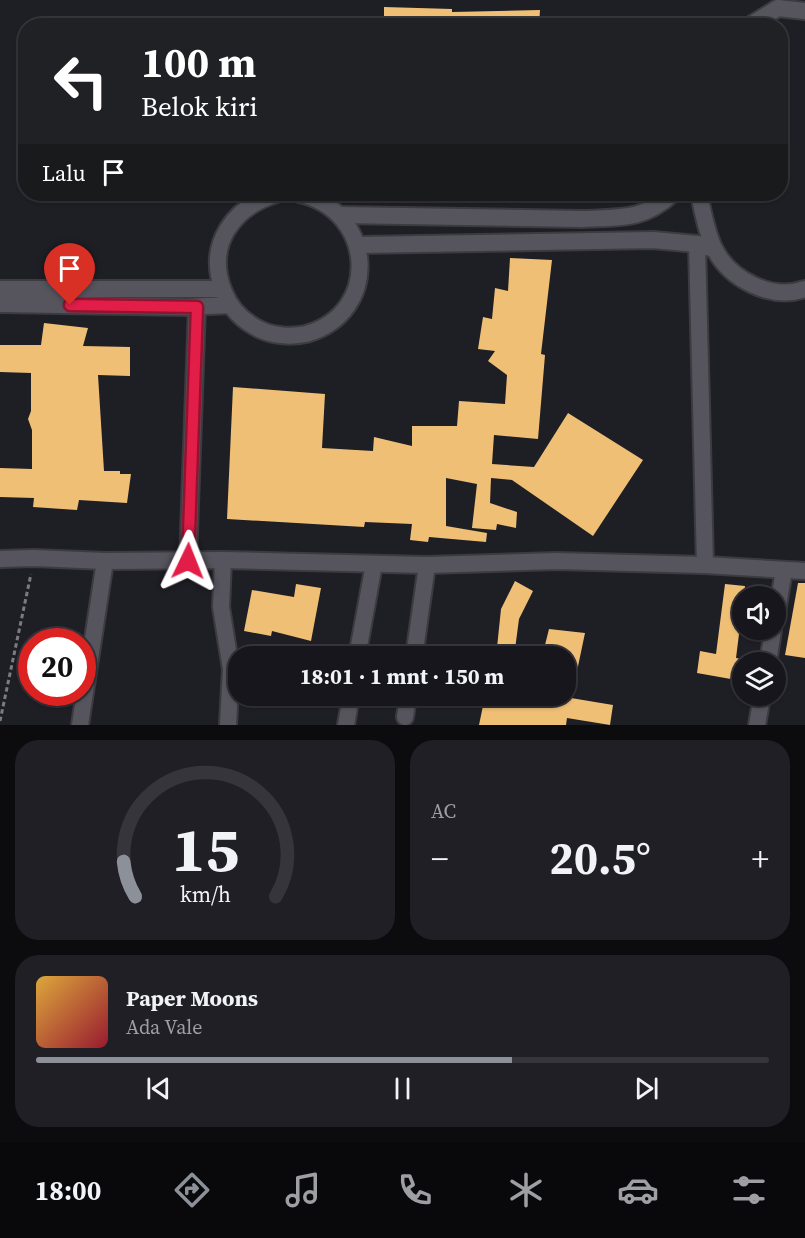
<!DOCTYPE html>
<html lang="id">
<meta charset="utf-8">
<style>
:root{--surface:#16161c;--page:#1f1f25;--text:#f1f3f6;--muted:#9e9fa3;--line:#35353b;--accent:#8c9099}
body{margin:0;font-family:"Source Serif 4",serif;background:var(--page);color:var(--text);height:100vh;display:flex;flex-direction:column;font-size:22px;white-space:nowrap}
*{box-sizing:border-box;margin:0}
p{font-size:20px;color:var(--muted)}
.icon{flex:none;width:33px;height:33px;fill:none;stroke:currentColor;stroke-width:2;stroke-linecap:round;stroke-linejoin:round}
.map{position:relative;height:725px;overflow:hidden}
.panel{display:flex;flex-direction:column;gap:15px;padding:15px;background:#0c0c0f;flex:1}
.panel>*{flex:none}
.top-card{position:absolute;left:18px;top:18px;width:770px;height:183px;border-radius:24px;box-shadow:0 2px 4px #0004,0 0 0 2px var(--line);background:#202124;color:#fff;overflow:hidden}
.fabs{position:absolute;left:732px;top:586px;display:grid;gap:12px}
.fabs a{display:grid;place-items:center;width:54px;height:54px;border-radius:50%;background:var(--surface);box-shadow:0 2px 4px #0004,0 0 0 2px var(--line);font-size:30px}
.speed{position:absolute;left:18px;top:628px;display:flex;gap:12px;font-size:30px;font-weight:700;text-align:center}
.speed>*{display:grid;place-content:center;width:78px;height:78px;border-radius:50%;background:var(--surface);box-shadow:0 2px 4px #0004,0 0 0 2px var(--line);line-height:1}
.speed .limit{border:9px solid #d22;background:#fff;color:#111}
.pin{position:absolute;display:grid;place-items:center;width:51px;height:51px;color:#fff;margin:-62px -26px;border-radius:50% 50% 50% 0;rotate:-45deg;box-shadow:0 0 6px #0007}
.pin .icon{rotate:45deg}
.me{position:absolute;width:66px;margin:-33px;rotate:2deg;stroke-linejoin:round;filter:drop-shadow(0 0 4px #0008)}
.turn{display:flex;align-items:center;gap:21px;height:126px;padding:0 24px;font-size:27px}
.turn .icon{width:78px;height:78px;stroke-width:2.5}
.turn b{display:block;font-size:42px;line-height:51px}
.then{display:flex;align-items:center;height:57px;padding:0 24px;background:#0003;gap:12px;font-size:22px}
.big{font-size:45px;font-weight:700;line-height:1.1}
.panel .card{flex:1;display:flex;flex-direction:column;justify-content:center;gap:9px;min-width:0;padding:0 21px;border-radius:24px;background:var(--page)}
.panel .dial{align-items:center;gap:0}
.dial svg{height:156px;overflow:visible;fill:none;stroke:var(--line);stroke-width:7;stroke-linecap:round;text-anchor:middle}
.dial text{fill:var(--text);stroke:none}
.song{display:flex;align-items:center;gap:18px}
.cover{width:72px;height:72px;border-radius:9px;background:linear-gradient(135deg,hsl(40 70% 55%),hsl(350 70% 35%))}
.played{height:6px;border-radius:3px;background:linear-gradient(90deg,var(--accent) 65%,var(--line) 65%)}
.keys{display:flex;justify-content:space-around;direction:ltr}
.heat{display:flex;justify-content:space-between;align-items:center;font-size:33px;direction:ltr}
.panel .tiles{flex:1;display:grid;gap:15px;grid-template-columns:1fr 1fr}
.card:last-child{grid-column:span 2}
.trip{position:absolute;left:228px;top:646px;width:348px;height:60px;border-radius:24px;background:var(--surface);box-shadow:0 2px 4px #0004,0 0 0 2px var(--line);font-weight:700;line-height:60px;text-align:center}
.tabs{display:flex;height:96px;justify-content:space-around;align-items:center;background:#09090b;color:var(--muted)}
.tabs .icon{width:42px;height:42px}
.tabs .on{color:var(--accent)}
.tabs b{font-size:27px;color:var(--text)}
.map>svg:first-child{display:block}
.building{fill:#f0bf76}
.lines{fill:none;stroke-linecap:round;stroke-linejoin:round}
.minor-casing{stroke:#3b3b40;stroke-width:20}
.path{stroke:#7b7b81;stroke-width:3;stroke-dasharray:4.5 3;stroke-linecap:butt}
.minor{stroke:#56555e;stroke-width:16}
.route-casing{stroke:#92132f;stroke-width:15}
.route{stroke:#e11d48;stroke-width:10}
</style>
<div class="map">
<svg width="805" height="725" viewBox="0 0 805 725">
<rect width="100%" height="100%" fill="#1e1e25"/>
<g class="building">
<polygon points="384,7 452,9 452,12 540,10 539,26 384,26"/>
<polygon points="510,258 552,260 541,354 545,355 538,439 494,435 492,464 534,467 568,413 643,460 593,536 512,480 491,478 490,503 517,512 516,528 497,524 496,530 472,528 477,484 446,478 446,526 487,533 486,542 429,537 428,542 410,540 412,524 365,522 364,527 227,519 233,387 325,394 322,448 373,451 374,437 412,446 412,426 457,426 459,401 505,404 507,375 488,361 495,351 478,349 483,317 492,319 495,288 508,291"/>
<polygon points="44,323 88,328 83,346 130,347 130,376 98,375 104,471 120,471 120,474 131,474 127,503 79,500 77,510 33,507 34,498 0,497 0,468 32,469 32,430 28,419 31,411 31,373 0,372 0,345 41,345"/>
<polygon points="515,581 533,591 519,619 514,657 496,657 501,609"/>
<polygon points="798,583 805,583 805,658 785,655"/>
<polygon points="296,584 321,588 311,641 272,631 271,636 244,631 252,590 294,597"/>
<polygon points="725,584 745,586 736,658 742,659 742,681 697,673 700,651 716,654"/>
<polygon points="549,629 585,633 572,695 566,695 566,657 542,657"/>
<polygon points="485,696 571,696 571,698 613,705 610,725 567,718 566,725 479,725"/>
</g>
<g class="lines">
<defs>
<g id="minor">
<polyline points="749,26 778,8 805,11"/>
<path d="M277 194C233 207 205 245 224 292 231 310 244 322 261 330 274 336 292 337 306 334 382 313 375 210 299 194"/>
<path d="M699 194C703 212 706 231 714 248 729 279 771 301 805 289"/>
<path d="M341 215 582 219C620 217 642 221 672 194"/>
<polyline points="697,244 705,565"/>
<polyline points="358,245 653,240 697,244 714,249"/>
<polyline points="0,289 222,289"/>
<polyline points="0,304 187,307 230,305"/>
<polyline points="0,559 34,558 105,561 223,560 427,565 556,561 705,565 805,571"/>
<polyline points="223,560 221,607 231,669 228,725"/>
<polyline points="188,561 197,307"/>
<polyline points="776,618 784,570"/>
<polyline points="357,657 374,564"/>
<polyline points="414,657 427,565"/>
<polyline points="768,663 773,630"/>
<polyline points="405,717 408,696"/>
<polyline points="80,725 105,561"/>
<polyline points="346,725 351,696"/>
<polyline points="757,725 762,696"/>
</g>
</defs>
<use href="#minor" class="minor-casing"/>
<polyline class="path" points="0,721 31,574"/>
<use href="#minor" class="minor"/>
</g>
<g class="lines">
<defs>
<polyline id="route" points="70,305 197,307 188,561"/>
</defs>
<use href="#route" class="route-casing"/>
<use href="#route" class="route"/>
</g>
</svg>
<div class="fabs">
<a><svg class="icon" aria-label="sound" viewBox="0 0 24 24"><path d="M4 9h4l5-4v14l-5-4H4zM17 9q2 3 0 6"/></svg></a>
<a><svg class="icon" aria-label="layers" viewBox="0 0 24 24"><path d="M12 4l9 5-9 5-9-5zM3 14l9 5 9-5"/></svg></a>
</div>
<div class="speed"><div class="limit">20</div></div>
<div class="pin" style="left:70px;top:305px;background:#d93025"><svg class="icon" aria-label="arrive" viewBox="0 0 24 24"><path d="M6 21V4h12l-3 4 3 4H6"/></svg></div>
<svg class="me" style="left:188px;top:561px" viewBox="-20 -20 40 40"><path d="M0-17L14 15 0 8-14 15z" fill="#e11d48" stroke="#fff" stroke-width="4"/></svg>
<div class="trip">18:01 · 1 mnt · 150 m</div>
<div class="top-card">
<div class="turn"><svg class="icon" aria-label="left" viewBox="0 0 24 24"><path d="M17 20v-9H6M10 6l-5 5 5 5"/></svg><div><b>100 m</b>Belok kiri</div></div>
<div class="then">Lalu<svg class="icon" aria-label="arrive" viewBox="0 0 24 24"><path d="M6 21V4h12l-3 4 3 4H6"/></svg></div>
</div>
</div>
<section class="panel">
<div class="tiles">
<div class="card dial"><svg viewBox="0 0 100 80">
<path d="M14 69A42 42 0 1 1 86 69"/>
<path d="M14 69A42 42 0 0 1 8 51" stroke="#8c9099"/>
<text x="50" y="56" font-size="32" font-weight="700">15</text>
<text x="50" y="72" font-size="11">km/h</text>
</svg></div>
<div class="card"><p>AC</p>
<div class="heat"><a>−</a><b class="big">20.5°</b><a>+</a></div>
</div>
<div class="card">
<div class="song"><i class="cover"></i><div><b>Paper Moons</b><p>Ada Vale</p></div></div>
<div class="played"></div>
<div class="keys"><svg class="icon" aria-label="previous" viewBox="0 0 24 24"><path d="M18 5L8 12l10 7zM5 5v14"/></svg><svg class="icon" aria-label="pause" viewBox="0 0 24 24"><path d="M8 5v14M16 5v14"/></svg><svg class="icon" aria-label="next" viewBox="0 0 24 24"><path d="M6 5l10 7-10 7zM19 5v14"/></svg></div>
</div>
</div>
</section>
<nav class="tabs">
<b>18:00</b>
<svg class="icon on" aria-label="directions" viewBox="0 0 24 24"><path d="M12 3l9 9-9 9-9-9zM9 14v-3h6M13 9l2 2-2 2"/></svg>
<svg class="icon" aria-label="music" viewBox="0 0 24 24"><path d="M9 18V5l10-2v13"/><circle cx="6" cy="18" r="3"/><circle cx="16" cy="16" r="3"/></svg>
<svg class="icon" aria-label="phone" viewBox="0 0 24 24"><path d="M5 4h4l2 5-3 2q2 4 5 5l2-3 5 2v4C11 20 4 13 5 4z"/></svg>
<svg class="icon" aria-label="climate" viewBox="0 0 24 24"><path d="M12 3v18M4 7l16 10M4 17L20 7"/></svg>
<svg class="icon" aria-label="car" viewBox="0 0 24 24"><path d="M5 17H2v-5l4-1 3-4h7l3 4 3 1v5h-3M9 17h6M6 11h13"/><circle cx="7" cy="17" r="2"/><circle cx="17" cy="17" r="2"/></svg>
<svg class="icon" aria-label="filters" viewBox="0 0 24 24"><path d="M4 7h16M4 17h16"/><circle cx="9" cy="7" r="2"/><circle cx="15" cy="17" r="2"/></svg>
</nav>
